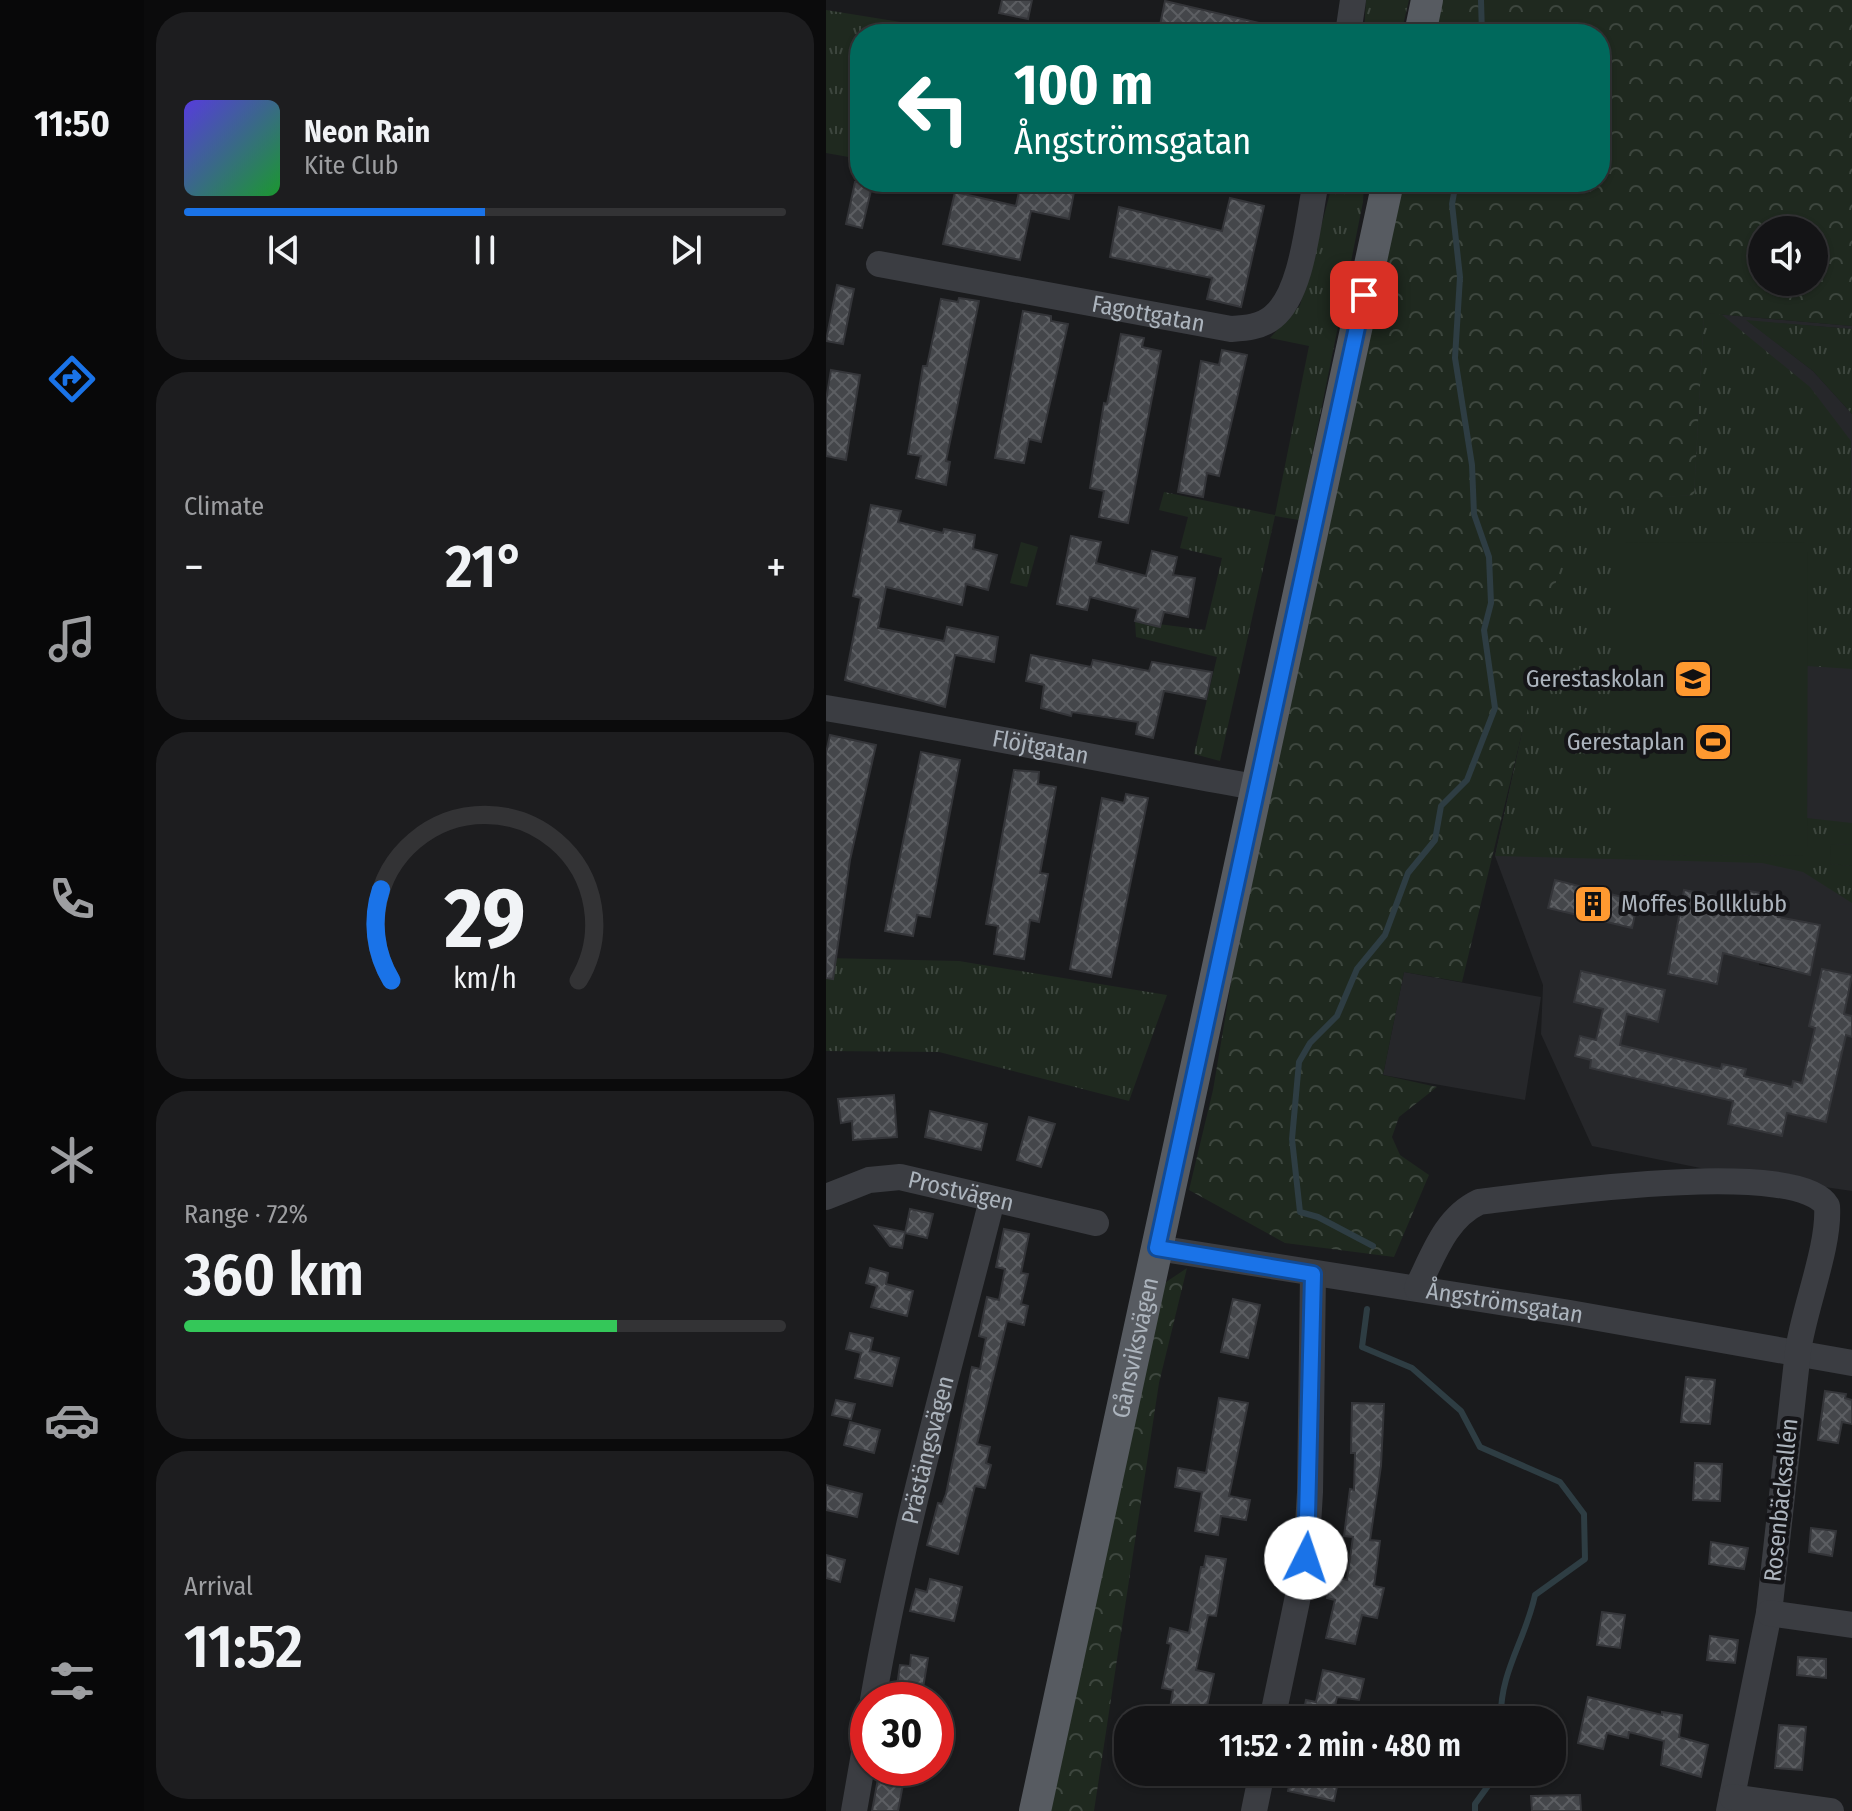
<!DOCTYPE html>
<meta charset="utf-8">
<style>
:root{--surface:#141416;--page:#1d1d1f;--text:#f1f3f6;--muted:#9d9ea1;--line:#333335;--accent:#1a73e8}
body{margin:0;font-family:"Fira Sans Condensed",sans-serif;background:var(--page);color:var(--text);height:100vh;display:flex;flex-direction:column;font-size:30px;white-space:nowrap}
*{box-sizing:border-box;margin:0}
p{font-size:26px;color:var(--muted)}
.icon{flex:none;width:44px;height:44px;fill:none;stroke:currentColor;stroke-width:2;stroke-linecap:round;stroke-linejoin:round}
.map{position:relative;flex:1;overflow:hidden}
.side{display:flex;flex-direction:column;gap:12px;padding:12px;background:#0b0b0c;width:682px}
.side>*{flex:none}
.guide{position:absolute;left:24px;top:24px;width:760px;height:168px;border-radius:32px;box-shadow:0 2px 6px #0004,0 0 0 2px var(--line);background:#00695c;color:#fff;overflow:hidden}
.controls{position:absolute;left:922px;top:216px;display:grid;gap:16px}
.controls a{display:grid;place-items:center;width:80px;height:80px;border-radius:50%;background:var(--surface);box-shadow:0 2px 6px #0004,0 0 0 2px var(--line);font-size:40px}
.speed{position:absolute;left:24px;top:1682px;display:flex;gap:16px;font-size:40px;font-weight:700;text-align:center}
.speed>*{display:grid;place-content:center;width:104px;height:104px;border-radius:50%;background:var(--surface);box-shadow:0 2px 6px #0004,0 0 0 2px var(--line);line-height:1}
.speed .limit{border:12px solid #d22;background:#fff;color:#111}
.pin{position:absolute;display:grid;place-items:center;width:68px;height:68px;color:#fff;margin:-34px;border-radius:16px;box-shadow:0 4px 12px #0006}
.me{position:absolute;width:88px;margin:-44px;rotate:4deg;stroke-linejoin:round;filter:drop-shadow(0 0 6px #0008)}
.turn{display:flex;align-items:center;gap:28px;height:168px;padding:0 32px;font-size:36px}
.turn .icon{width:104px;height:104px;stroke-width:2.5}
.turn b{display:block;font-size:56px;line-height:68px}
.big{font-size:60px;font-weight:600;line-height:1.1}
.side .card{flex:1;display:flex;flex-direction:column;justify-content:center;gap:12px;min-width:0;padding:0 28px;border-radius:32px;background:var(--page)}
.side .dial{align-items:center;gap:0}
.dial svg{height:208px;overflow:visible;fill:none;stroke:var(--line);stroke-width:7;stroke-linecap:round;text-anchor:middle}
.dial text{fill:var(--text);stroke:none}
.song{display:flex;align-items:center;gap:24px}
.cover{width:96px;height:96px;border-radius:12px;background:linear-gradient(135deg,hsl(250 70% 55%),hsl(130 70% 35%))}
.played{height:8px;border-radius:4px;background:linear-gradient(90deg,var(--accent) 50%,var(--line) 50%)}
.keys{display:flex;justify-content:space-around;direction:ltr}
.heat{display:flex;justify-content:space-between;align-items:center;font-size:44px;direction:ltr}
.charge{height:12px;border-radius:6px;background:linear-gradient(90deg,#34c759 72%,var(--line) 0)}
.trip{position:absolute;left:288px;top:1706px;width:452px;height:80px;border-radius:32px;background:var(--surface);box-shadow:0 2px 6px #0004,0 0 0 2px var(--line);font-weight:600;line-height:80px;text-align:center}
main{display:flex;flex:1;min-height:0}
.tabs{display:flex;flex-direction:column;width:144px;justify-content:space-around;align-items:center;background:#080809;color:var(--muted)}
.tabs .icon{width:56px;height:56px}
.tabs .current{color:var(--accent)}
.tabs b{font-size:36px;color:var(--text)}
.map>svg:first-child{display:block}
.built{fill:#26272a;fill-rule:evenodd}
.grass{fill:url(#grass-tufts)}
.forest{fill:url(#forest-crowns);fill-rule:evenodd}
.pitch{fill:#1f291f}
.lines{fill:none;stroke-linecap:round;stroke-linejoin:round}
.stream{stroke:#2e3d43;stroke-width:6}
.building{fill:url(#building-cross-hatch);stroke:#343539;stroke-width:2}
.minor{stroke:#3b3d42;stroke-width:26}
.major{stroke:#575b61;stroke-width:32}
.route-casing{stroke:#114b97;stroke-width:20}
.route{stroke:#1a73e8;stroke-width:14}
.labels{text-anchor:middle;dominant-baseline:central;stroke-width:8;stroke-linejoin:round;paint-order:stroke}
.street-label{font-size:24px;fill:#acb4bd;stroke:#151518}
.poi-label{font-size:24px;fill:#acb4bd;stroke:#151518;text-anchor:end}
</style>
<main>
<nav class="tabs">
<b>11:50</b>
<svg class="icon current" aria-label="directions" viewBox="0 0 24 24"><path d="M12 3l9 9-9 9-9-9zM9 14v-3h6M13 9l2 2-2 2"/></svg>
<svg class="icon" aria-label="music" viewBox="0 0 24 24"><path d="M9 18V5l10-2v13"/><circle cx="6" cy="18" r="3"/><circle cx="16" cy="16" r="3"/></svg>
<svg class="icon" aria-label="phone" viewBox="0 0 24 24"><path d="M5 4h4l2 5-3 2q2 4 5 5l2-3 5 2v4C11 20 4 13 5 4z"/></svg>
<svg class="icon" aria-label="climate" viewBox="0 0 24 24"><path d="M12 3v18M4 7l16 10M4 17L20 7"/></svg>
<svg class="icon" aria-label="car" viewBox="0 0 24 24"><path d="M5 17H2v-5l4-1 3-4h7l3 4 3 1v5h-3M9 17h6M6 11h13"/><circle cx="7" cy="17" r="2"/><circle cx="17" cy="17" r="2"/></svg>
<svg class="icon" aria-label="filters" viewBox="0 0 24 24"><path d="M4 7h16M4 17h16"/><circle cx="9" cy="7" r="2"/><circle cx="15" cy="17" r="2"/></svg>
</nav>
<section class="side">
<div class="card">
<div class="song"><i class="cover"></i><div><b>Neon Rain</b><p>Kite Club</p></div></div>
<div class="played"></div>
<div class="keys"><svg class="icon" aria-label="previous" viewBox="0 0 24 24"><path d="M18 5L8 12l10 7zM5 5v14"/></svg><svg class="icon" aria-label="pause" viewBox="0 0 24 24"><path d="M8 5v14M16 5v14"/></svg><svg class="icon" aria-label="next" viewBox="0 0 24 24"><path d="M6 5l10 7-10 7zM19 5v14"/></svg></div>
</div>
<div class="card"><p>Climate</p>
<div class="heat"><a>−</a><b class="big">21°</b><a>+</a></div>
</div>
<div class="card dial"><svg viewBox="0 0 100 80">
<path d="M14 69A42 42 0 1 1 86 69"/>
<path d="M14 69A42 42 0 0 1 10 34" stroke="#1a73e8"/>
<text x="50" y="56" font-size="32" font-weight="700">29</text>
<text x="50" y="72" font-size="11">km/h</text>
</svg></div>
<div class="card"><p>Range · 72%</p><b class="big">360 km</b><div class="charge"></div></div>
<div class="card"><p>Arrival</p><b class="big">11:52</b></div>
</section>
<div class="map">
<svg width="1026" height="1811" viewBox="0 0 1026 1811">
<defs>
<pattern id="grass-tufts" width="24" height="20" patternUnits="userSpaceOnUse" patternTransform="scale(2)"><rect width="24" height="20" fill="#1f291f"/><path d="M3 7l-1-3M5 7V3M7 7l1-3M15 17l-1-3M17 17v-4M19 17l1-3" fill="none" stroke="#3d463e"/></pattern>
<pattern id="forest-crowns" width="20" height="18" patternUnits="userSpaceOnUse" patternTransform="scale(2)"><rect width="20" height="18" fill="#1f291f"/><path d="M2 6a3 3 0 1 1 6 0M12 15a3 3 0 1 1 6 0" fill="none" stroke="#3d463e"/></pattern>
<pattern id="building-cross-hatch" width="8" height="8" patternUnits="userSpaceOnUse" patternTransform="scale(2)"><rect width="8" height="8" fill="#44464a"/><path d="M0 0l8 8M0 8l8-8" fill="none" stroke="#5c5e62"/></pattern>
</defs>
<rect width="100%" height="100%" fill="#1a1b1d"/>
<g class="built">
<path d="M878 313 1026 326V329L922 321 987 371 1026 414V1191L889 1171 766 1146 715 1034 717 985 669 856 747 502ZM730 880 812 901 805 928 723 907ZM858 890 908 899 918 920 952 917 993 925 984 975 933 965 935 952 897 953 891 983 842 974Z"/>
<polygon points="578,972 715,997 699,1100 557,1075"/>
</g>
<g class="grass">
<polygon points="540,0 583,0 575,34 538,34"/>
<polygon points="0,10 93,25 92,34 34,34 34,159 0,153"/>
<polygon points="507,182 538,182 537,202 473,520 449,516 394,761 368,754 391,657 310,637 309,621 379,630 396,558 354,548 362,517 333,510 338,492 449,515 483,346 444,338 474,305"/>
<polygon points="878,313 895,314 984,387 1025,441 1026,669 981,666 981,543 792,855 980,856 981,818 1026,823 1026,845 1006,844 1004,864 1026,866 1026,903 977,872 936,863 669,856 747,502 868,495"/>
<polygon points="920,320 1026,329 1026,414 987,371"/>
<polygon points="195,542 212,547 201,587 184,583"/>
<polygon points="0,958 133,961 341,995 303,1101 113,1052 0,1051"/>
</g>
<g class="forest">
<path d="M612 0H1026V326L878 313 868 495 747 503 709 679 636 982 578 972 557 1075 611 1087 573 1117 566 1137 574 1155 603 1175 568 1257 459 1243 363 1190 387 1090 417 912 573 182H774V34H605ZM936 230H988V282H936Z"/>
<polygon points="361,1268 333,1383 268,1811 221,1811 337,1284"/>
</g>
<g class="pitch">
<polygon points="792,542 982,543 981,856 792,855"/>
<polygon points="1005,844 1026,845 1026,866 1004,864"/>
</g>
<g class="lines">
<g class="stream">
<polyline points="655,0 656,34"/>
<polyline points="547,1246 492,1217 474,1212 466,1139 473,1062 484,1043 511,1016 531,969 559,935 582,873 609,840 615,806 641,780 669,708 658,630 665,603 663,557 648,514 646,465 629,358 634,277 626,204 630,182"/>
<path d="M541 1309 536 1347 586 1368 635 1411 654 1447 734 1482 758 1514 759 1559 709 1595C700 1639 673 1673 675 1720"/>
<polyline points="649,1811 649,1804 672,1772"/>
</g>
</g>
<g class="building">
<polygon points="176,0 206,0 202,19 173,13"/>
<polygon points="339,1 450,27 449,34 351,34 333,30"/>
<polygon points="29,182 47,182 36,228 20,224"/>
<polygon points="195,182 248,192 243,219 205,211 194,260 117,244 129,192 190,206"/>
<polygon points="404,198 438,206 415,307 381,299 386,278 284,257 293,207 396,231"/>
<polygon points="11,285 28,289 17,344 0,341"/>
<polygon points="133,298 153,301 120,461 124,462 120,485 90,478 95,456 82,454 97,366 101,366 115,299 132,302"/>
<polygon points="197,311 225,316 225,321 242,324 215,442 203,439 198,463 169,458"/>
<polygon points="295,334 318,338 316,347 335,351 302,523 273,517 278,491 264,488 278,403 281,404"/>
<polygon points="396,350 421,355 393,476 381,473 377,497 352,492 375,361 393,365"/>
<polygon points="5,370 34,375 20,460 0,456 0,400"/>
<polygon points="45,505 75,511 72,522 117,533 118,529 149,535 147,549 171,555 162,590 140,584 136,605 60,587 52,628 118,641 121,627 172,637 168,662 129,655 119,707 19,680 35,598 27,596"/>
<polygon points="245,536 275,542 270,563 320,576 326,551 351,557 347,575 369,578 362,617 338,612 334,627 309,621 312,609 264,597 261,610 231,604"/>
<polygon points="205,655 265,667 267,660 323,671 326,662 386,672 380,699 338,691 327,738 310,734 312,722 246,712 245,716 215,708 218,685 200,681"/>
<polygon points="4,735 50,745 24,860 7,979 0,978 0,753"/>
<polygon points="95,752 134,760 104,917 91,915 87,936 59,931"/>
<polygon points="188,770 213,772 212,784 230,787 214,873 222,874 213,922 204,920 198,959 168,954 172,926 160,924"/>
<polygon points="300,794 322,798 285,977 244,969 276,798 298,803"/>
<polygon points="729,880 812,901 806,928 722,908"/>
<polygon points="858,890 921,902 923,891 956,897 952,917 994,925 984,975 897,953 891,984 842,974"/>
<polygon points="996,969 1026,975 1018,1014 1026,1016 1026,1037 1020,1035 1000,1122 961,1113 956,1136 902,1124 907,1101 764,1068 765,1060 749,1056 754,1036 770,1040 777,1009 748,1002 755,971 839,990 832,1022 801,1014 794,1045 895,1069 896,1064 920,1069 918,1076 966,1087 967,1081 976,1083 989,1028 983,1026"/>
<polygon points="68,1095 71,1137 27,1140 26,1121 15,1123 12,1099"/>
<polygon points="104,1111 161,1124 155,1150 99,1137"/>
<polygon points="203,1117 229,1124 215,1167 191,1160"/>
<polygon points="84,1209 107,1214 101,1238 79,1233"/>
<polygon points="49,1226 79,1232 76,1248 64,1246"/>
<polygon points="178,1229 203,1234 195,1273 202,1274 195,1304 202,1306 198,1325 181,1321 151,1444 164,1447 160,1463 165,1465 159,1488 149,1486 132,1554 101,1545 112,1503 116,1504 120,1494 146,1367 154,1369 160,1338 153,1336 161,1297 173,1300 179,1269 170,1267"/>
<polygon points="44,1268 62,1273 60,1284 87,1291 81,1316 45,1307 51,1286 40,1283"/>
<polygon points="407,1299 434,1305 422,1358 395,1352"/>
<polygon points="24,1333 47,1338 44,1351 73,1358 66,1386 29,1378 35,1353 20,1349"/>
<polygon points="860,1377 889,1380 884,1424 855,1422"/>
<polygon points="999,1391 1020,1394 1019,1398 1026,1400 1026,1424 1016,1422 1012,1443 992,1440"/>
<polygon points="393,1398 422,1403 403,1496 424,1500 420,1520 395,1516 392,1535 369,1531 376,1492 349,1487 352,1468 380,1473"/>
<polygon points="10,1400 29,1404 25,1419 6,1415"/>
<polygon points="526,1403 558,1404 555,1466 544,1540 554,1541 548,1586 558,1588 551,1618 536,1615 529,1644 500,1638 509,1600 501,1598 506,1576 521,1580 527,1537 518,1536 524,1489 528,1490 529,1453 525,1453"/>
<polygon points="24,1422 54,1430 48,1453 18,1445"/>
<polygon points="869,1463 896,1464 894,1501 867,1500"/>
<polygon points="0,1485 36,1494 31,1517 0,1510"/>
<polygon points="985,1528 1010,1531 1006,1556 983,1552"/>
<polygon points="885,1542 922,1548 918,1569 883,1564"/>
<polygon points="0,1555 19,1560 14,1582 0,1578"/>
<polygon points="380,1556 400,1559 390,1616 382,1615 370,1670 388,1674 378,1720 342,1720 347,1690 336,1688 345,1644 341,1643 344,1628 363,1633 375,1567 378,1567"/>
<polygon points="104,1579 136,1587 128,1621 84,1611 90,1589 101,1592"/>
<polygon points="776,1612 799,1615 794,1648 771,1645"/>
<polygon points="884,1636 912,1640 909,1663 881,1660"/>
<polygon points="85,1655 102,1658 95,1700 69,1700 74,1665 84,1666"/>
<polygon points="972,1657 1000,1659 1000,1678 971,1675"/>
<polygon points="497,1670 538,1679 533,1700 511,1697 506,1720 477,1714 480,1700 490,1702"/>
<polygon points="762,1697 836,1715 836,1712 856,1715 853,1737 882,1745 875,1777 835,1765 838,1741 803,1732 802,1738 781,1733 777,1749 752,1743"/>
<polygon points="953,1725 980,1727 976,1770 949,1768"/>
<polygon points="54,1768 80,1768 72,1811 46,1811"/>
<polygon points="466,1772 514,1772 508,1801 462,1791"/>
<polygon points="754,1795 755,1811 706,1811 705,1796"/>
</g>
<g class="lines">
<g class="minor">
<polyline points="522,34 527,0"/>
<path id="s1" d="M53 264 405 329C419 328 435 327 447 317 477 293 482 219 490 182"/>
<path id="s2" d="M0 708C144 732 286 762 429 787"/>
<path id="s3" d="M0 1197 43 1180 74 1177 270 1223"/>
<path id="s4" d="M331 1248 744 1313 1026 1363"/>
<path d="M591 1288C607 1256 619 1218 653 1202 710 1195 972 1157 1001 1206 1004 1246 978 1308 972 1351L943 1613 903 1811"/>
<polyline points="943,1613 1026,1625"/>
<path id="s5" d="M47 1700C76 1531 124 1366 166 1200"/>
<polyline points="446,1720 480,1558 484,1492 487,1274"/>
<polyline points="906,1797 1005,1811"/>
<polyline points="28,1811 42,1731"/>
<polyline points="428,1811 436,1772"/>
</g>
<g class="major">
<polyline points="594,34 601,0"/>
<path id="s6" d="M209 1811 562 182"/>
</g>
</g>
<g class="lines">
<defs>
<polyline id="route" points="480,1558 487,1274 331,1248 538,295"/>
</defs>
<use href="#route" class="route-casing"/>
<use href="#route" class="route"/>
</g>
<defs>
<symbol id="school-square" viewBox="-11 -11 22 22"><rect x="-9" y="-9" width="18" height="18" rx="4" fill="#ff9930" stroke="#151518"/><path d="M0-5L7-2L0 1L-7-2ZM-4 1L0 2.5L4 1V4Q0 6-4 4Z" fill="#111"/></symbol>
<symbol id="stadium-square" viewBox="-11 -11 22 22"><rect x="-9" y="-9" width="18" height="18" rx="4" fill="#ff9930" stroke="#151518"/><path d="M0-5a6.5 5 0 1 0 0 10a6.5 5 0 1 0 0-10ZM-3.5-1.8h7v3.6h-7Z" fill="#111"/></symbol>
<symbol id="building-square" viewBox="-11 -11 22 22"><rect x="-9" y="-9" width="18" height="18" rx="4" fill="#ff9930" stroke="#151518"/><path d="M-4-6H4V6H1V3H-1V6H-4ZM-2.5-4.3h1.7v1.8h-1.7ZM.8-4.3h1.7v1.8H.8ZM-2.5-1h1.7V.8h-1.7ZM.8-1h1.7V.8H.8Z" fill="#111"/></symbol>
</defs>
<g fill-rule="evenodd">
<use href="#school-square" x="845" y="657" width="44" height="44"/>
<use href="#stadium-square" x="865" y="720" width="44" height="44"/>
<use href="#building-square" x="745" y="882" width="44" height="44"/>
</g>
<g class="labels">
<g class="street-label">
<text stroke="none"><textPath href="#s1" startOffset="274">Fagottgatan</textPath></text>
<text stroke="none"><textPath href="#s2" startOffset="218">Flöjtgatan</textPath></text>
<text stroke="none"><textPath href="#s3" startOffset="140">Prostvägen</textPath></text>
<text stroke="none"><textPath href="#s4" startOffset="352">Ångströmsgatan</textPath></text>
<text stroke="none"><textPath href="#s6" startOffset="474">Gånsviksvägen</textPath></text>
<text stroke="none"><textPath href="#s5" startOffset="256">Prästängsvägen</textPath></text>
<text transform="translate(955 1500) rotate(-84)">Rosenbäcksallén</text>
</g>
<g class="poi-label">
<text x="839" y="679">Gerestaskolan</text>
<text x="859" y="742">Gerestaplan</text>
<text x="795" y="904" text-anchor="start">Moffes Bollklubb</text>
</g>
</g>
</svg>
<div class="controls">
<a><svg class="icon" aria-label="sound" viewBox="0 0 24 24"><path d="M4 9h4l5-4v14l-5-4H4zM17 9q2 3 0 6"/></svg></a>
</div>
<div class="speed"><div class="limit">30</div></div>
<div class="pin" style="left:538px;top:295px;background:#d93025"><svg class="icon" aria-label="arrive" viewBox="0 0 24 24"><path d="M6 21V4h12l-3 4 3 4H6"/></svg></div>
<svg class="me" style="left:480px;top:1558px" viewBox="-20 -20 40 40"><circle r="19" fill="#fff"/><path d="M0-13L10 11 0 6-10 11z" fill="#1a73e8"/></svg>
<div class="trip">11:52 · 2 min · 480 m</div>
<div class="guide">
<div class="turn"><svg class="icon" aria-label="left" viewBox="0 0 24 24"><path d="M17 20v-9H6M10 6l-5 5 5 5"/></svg><div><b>100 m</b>Ångströmsgatan</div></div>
</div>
</div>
</main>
